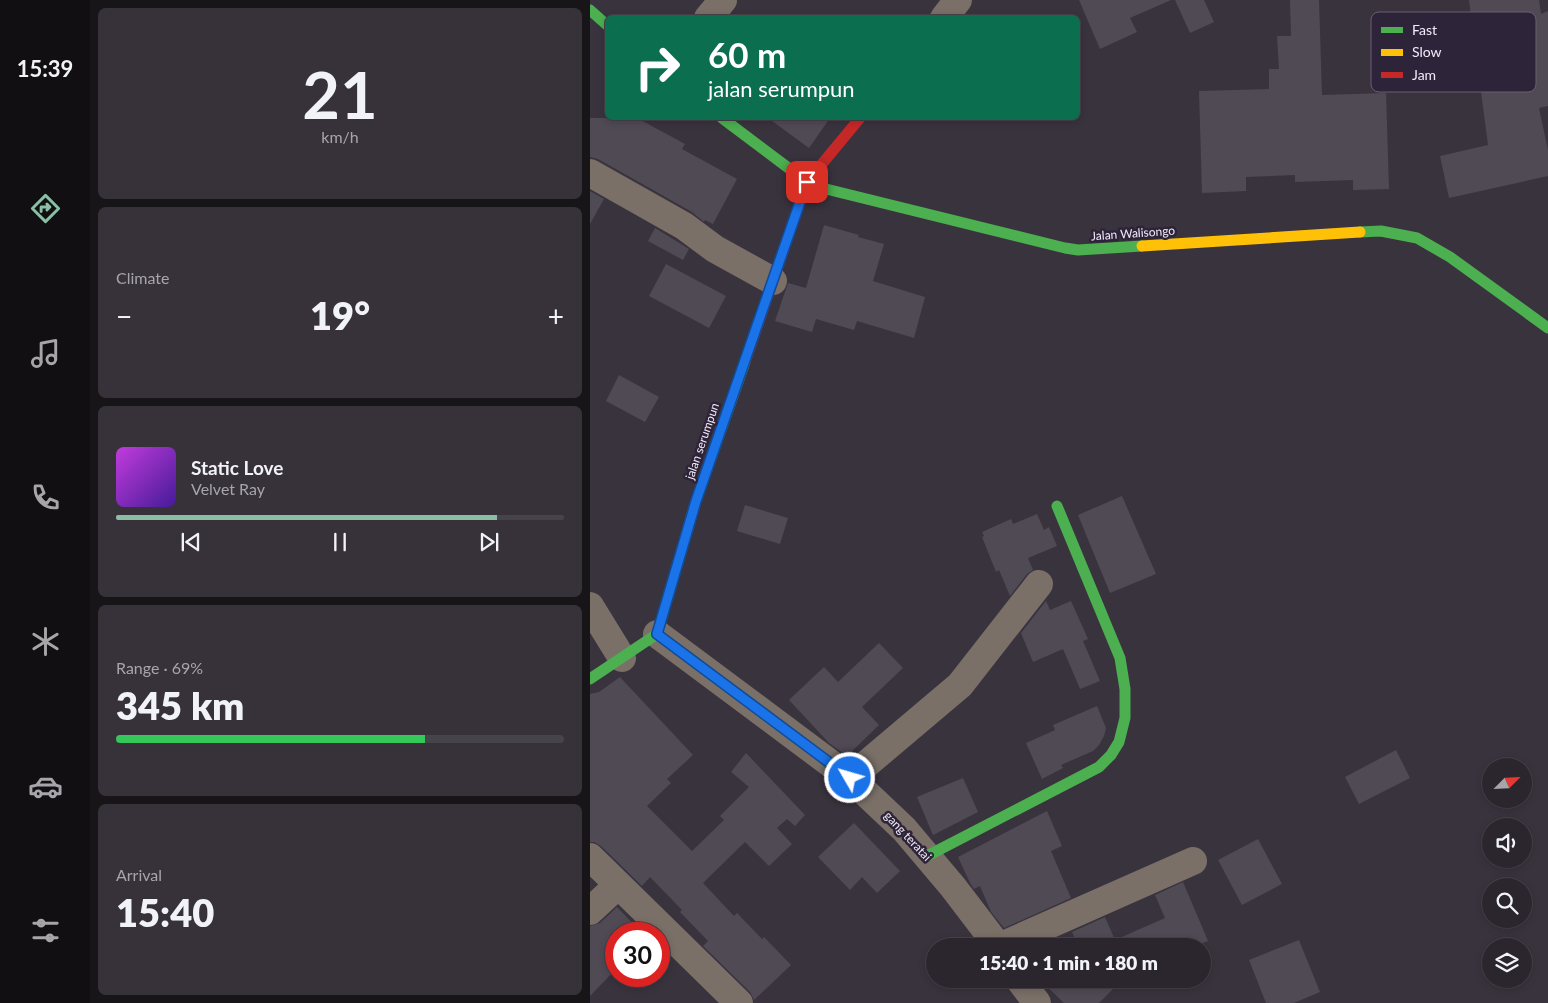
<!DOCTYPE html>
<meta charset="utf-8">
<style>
:root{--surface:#2b262e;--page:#37323a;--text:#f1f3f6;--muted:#a6a5aa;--line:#47434a;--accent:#8abfa5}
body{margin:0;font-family:Lato,sans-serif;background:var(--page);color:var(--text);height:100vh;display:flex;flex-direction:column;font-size:19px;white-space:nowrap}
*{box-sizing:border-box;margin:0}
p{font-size:16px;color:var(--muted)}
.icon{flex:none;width:28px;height:28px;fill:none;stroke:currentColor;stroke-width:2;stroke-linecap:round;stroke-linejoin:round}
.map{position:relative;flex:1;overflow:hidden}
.sheet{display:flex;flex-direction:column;gap:8px;padding:8px;background:#181519;width:500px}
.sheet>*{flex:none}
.banner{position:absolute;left:15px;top:15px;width:475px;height:105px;border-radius:8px;box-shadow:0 2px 8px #0003,0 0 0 1px var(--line);background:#0b6e4f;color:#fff;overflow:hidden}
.needle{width:32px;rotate:66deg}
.fabs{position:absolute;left:892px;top:758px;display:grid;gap:10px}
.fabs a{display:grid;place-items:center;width:50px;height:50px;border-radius:50%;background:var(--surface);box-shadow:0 2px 8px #0003,0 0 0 1px var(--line);font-size:25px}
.speed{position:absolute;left:15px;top:922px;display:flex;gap:10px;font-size:25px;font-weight:700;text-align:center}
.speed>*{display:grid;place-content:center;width:65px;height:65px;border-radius:50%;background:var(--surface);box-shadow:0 2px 8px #0003,0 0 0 1px var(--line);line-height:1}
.speed .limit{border:8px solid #d22;background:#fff;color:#111}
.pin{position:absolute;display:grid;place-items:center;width:42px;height:42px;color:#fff;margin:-21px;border-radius:10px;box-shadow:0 2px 8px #0006}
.me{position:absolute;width:55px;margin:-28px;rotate:308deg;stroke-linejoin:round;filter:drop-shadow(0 0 4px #0008)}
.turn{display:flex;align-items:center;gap:18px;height:105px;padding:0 20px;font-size:22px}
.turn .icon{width:65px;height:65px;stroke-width:2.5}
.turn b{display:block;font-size:35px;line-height:42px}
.big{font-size:38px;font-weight:800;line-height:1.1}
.sheet .tile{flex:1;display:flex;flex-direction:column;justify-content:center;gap:8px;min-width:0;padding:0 18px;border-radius:8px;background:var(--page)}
.sheet .dial{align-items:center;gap:0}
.dial b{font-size:65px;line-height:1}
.song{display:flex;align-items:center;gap:15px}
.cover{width:60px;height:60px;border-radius:8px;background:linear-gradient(135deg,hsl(290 70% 55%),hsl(260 70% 35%))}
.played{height:5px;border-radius:2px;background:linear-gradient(90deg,var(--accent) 85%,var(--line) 85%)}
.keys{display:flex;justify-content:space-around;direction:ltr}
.heat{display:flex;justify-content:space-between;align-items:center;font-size:28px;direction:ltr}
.charge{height:8px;border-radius:4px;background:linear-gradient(90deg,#34c759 69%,var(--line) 0)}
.trip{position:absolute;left:336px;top:938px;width:285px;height:50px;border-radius:25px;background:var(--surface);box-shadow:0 2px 8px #0003,0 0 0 1px var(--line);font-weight:800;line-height:50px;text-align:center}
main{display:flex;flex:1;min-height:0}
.tabs{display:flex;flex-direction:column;width:90px;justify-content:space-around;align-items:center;background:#110f12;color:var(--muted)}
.tabs .icon{width:35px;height:35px}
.tabs .on{color:var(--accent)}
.tabs b{font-size:22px;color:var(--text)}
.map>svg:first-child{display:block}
.building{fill:#504a55}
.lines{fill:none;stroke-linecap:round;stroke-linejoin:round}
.street{stroke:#7a7068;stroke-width:28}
.fast{stroke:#4caf50;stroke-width:11}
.slow{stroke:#ffc107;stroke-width:11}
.jam{stroke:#c62828;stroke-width:11}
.route-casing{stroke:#114b97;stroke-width:12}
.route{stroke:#1a73e8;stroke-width:9}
.labels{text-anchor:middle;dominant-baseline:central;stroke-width:5;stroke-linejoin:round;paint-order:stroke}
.street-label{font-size:12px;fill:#f1eaf8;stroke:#2e2439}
.key{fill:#2e2439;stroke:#685f72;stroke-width:1}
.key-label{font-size:14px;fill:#f1eaf8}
</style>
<main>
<nav class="tabs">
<b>15:39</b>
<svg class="icon on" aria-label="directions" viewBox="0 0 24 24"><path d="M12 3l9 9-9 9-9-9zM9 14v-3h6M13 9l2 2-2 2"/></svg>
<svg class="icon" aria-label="music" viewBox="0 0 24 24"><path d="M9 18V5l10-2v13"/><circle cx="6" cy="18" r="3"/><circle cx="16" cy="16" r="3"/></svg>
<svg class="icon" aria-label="phone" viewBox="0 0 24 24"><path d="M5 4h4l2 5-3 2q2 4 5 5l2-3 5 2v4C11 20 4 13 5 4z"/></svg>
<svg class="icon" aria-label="climate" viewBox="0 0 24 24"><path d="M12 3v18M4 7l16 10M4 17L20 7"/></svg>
<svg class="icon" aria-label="car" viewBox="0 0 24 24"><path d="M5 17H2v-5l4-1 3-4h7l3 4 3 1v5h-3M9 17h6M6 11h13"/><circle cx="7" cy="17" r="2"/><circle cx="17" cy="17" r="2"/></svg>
<svg class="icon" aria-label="filters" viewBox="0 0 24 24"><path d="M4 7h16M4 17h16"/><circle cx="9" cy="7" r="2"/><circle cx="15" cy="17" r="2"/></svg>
</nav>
<section class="sheet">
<div class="tile dial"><b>21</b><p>km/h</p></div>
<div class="tile"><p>Climate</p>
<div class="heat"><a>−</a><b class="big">19°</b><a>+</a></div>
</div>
<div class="tile">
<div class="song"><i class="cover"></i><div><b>Static Love</b><p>Velvet Ray</p></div></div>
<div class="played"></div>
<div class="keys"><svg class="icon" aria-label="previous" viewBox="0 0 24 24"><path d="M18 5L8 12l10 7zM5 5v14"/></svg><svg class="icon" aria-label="pause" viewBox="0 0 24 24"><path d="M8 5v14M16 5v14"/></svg><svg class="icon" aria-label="next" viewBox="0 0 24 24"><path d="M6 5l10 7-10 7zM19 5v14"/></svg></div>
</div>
<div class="tile"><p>Range · 69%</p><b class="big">345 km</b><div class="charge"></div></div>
<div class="tile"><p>Arrival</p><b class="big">15:40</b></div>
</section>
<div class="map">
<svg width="958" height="1003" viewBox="0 0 958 1003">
<rect width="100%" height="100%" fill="#39333e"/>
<g class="building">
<polygon points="489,0 581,0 540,18 547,32 510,49"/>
<polygon points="585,0 614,0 624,22 600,33"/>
<polygon points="700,0 729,0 732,95 796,93 799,189 763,190 763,180 705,182 705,175 656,177 656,191 612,193 609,91 679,89 679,69 689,69 687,36 701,36"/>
<polygon points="879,0 949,0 951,14 958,11 958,106 949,108 958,150 958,176 859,198 850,156 898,145"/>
<polygon points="0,118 47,118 95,144 92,149 147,179 123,224 115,220 114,222 102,212 8,159 0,157"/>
<polygon points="178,118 240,118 219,148"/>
<polygon points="0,191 14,199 0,224"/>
<polygon points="234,225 269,235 268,237 294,244 283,281 335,297 324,338 267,321 264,330 226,319 222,332 185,321 198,283 216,288"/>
<polygon points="65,228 99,249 93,260 58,241"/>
<polygon points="76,264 136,296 119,328 59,296"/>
<polygon points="29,375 69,397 55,422 16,401"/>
<polygon points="532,496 566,574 520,593 488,515"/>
<polygon points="155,505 198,518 190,544 147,531"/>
<polygon points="447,514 454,530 459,527 467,546 438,558 443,570 437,574 420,596 409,570 406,572 392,537 394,536 392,532 421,519 423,524"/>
<polygon points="456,601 460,610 481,601 498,639 493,641 510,681 490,689 473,649 443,662 431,633"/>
<polygon points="289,643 313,668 272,707 289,725 257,756 239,743 199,700 234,667 248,682"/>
<polygon points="30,677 103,755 77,779 81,783 57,806 102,851 134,820 130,816 159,787 141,772 156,753 215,815 205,826 197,819 187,828 202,844 179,866 155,842 113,883 144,916 147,913 172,939 174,937 201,965 164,1000 160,992 113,946 118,941 90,912 92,910 60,877 52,886 11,846 4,842 0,842 0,694 9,692"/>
<polygon points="507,706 516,728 514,736 509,745 503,751 471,765 473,768 452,779 436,743 465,730 463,725"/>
<polygon points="806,750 820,778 769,804 755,777"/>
<polygon points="373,778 388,812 343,835 327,797"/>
<polygon points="457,811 472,846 461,851 481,898 414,928 401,912 390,886 384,889 380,883 368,857"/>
<polygon points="264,823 310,871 287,893 272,877 260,890 228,857"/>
<polygon points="668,839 692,884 652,905 628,860"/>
<polygon points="593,882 618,941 605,946 488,946 482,932 515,917 525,940 575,918 565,895"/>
<polygon points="27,907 53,934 26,934 26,969 0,996 0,926 10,923"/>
<polygon points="709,940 730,992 704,1003 676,1003 659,960"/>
<polygon points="449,979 533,979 509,1003 474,1003"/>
</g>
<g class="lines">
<g class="street">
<polyline points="118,18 133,0"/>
<polyline points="354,18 368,0"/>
<polyline points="0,173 94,226 125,249 183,281"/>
<polyline points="0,606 32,658"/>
<polyline points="67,634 260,778 314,829 363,887 408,946"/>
<polyline points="260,778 370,685 449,584"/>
<polyline points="0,857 149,1003"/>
<polyline points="0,911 28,885"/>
<polyline points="411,946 603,861"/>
<polyline points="429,979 447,1003"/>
</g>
<g class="fast">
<polyline points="0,10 18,26"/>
<polyline points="132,118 217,182 228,187 475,248 488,250 552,246"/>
<polyline points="770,232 791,231 827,238 860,257 958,328"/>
<polyline points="0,679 67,634 106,501 155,362"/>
<polyline points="337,856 509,767 521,755 529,742 535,718 535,689 530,658 467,506"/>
</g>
<polyline class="slow" points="552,246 770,232"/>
<polyline class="jam" points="155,362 217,182 270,118"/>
</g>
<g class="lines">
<defs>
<polyline id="route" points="217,182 106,501 67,634 260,778"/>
</defs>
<use href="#route" class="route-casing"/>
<use href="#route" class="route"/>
</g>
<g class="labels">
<g class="street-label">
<text transform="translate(543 233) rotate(-4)">Jalan Walisongo</text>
<text transform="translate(112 441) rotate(-71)">jalan serumpun</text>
<text transform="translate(318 836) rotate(47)">gang teratai</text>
</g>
</g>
<rect x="781" y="12" width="165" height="80" rx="8" class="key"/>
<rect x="791" y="27" width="22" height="6" fill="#4caf50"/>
<rect x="791" y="49" width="22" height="7" fill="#ffc107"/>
<rect x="791" y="72" width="22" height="6" fill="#c62828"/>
<g class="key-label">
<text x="822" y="35">Fast</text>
<text x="822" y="57">Slow</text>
<text x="822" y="80">Jam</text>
</g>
</svg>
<div class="fabs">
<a><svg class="needle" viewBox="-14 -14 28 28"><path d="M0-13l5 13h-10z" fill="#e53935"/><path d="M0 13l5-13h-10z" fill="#a6a5aa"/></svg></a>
<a><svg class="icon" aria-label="sound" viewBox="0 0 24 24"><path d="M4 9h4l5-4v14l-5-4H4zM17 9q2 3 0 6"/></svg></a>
<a><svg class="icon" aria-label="search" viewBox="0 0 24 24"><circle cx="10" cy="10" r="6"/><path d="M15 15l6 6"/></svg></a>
<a><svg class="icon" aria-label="layers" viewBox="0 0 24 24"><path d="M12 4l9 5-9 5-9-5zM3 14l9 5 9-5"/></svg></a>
</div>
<div class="speed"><div class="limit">30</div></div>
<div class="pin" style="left:217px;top:182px;background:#d93025"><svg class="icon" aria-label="arrive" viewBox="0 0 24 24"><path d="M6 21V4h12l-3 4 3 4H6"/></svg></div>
<svg class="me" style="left:260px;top:778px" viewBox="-20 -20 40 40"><circle r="17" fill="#1a73e8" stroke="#fff" stroke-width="3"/><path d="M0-11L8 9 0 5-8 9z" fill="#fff"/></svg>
<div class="trip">15:40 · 1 min · 180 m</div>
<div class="banner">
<div class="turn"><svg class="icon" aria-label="right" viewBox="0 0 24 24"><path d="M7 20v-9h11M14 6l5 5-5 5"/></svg><div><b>60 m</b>jalan serumpun</div></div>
</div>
</div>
</main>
